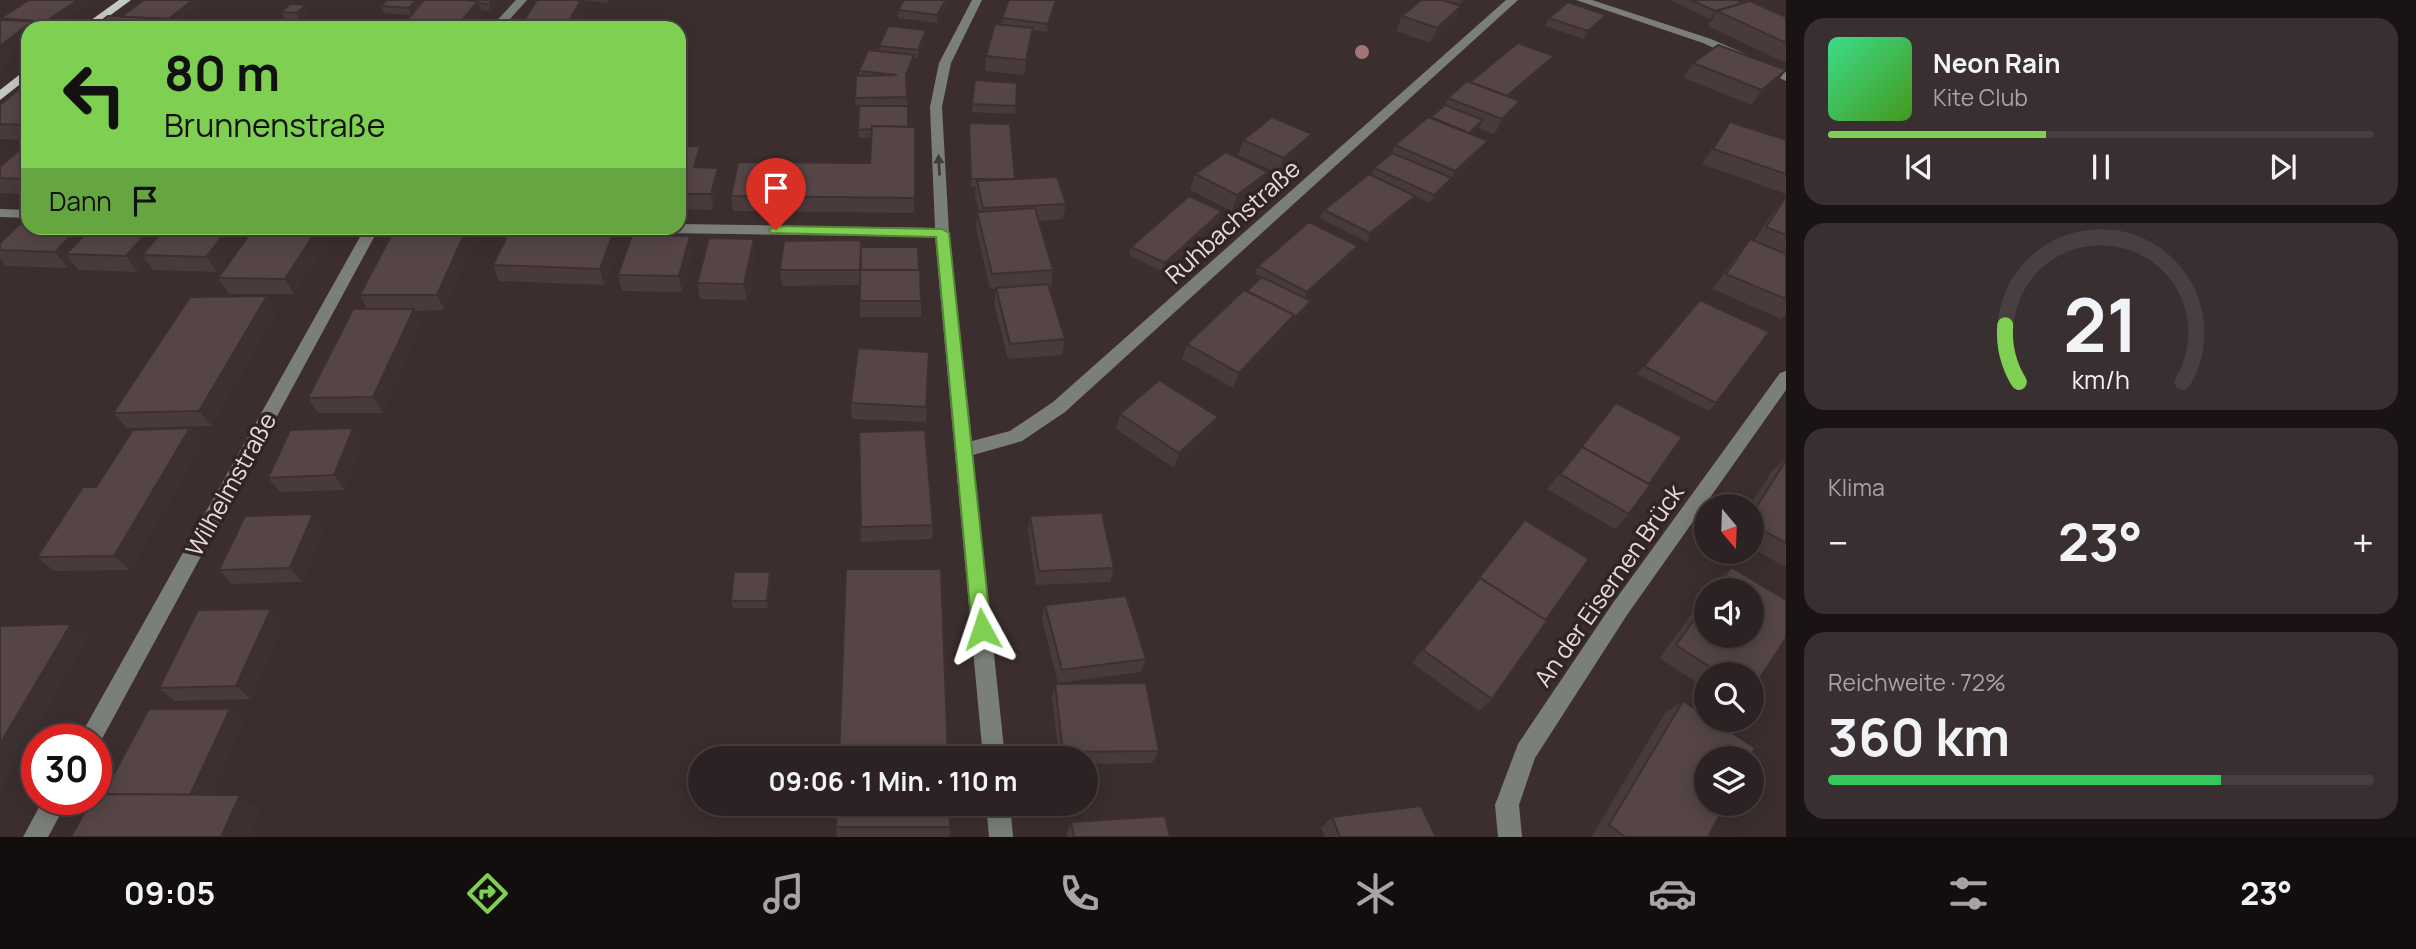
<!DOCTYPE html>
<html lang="de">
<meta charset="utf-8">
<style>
:root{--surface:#2d2223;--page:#392f30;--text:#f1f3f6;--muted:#a7a4a6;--line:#483f41;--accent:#7fd052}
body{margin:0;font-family:Manrope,sans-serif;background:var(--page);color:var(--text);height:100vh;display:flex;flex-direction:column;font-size:26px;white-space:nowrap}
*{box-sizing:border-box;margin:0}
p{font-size:23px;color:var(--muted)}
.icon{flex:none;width:38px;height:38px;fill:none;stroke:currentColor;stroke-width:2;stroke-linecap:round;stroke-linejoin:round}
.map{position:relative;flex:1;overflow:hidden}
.sheet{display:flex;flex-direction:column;gap:18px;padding:18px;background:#191313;width:630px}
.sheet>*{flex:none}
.top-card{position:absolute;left:21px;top:21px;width:665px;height:214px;border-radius:21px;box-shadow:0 4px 18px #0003,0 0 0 2px var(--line);background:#7fd052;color:#111;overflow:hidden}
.needle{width:46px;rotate:161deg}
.fabs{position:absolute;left:1694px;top:494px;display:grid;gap:14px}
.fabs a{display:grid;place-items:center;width:70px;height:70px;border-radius:50%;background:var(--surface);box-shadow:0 4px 18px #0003,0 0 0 2px var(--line);font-size:35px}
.speed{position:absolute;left:21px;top:724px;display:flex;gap:14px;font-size:35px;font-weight:700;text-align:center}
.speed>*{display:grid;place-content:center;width:91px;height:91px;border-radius:50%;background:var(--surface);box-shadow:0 4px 18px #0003,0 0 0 2px var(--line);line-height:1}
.speed .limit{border:10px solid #d22;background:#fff;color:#111}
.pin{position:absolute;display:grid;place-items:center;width:60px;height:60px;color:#fff;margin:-72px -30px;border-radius:50% 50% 50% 0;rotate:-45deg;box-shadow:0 0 7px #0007}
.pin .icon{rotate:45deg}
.me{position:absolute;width:77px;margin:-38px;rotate:355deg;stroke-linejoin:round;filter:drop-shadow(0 0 5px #0008)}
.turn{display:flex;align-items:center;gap:24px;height:147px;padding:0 28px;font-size:32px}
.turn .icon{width:91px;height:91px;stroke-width:2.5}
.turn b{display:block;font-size:49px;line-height:60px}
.then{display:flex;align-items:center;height:66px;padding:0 28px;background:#0003;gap:14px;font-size:26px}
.big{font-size:52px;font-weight:700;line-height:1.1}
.sheet .tile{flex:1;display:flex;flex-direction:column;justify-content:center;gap:10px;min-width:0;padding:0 24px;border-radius:21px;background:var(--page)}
.sheet .dial{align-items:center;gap:0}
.dial svg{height:182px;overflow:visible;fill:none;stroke:var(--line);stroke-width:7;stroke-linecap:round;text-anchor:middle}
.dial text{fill:var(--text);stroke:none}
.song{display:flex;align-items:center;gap:21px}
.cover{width:84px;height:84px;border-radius:10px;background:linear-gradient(135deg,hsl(150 70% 55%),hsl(100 70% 35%))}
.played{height:7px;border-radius:4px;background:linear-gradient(90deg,var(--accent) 40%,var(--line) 40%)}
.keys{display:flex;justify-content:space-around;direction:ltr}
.heat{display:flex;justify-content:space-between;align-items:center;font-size:38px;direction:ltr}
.charge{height:10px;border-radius:5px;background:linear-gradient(90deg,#34c759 72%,var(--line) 0)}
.trip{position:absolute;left:688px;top:746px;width:410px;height:70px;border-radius:35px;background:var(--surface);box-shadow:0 4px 18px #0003,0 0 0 2px var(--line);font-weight:700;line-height:70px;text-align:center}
.tabs{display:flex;height:112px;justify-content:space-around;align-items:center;background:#120e0e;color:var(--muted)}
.tabs .icon{width:49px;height:49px}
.tabs .selected{color:var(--accent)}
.tabs b{font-size:32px;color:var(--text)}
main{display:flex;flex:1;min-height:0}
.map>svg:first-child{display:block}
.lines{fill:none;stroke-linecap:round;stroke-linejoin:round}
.minor{fill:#7b7f79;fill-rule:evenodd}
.major{fill:#c3cbc0;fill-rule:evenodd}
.tree{fill:#a37478}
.wall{fill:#493b3c}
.shaded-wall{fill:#3c3031}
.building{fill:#554546;stroke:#3c3031;stroke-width:2}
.oneway{fill:#443b3a}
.route{fill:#7fd052;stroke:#538735;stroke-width:2}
.labels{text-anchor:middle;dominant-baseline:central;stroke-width:7;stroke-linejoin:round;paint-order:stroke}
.street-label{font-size:24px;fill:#e6dcdd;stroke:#322425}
</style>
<main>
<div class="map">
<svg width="1786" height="837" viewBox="0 0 1786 837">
<rect width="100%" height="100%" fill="#3c2e2f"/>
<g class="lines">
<g class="minor">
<polygon points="516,0 527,0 502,28 490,28"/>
<polygon points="972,0 982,0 951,63 942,107 949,233 972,441 1010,431 1053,402 1506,0 1518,0 1065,412 1022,441 973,455 1005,758 983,758 935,237 665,233 658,228 679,228 679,224 935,228 930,107 939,63"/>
<polygon points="1576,0 1592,0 1711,39 1786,72 1786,81 1703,43"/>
<polygon points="0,209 28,210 28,218 0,217"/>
<polygon points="365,228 379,228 97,748 96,740 78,740"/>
<polygon points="1786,371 1786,390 1627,615 1535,758 1519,805 1522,837 1498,837 1495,805 1518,744 1613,603 1780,373"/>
<polygon points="43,800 68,800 48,837 23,837"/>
<polygon points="986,803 1010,803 1013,837 989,837"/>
</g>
<g class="major">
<polygon points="119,0 131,0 93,28 80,28"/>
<polygon points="28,68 28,78 0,100 0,90"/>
</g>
</g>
<circle class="tree" cx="1362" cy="52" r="7"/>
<g class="wall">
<polygon points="29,0 52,28 28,28 2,20 1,18"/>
<polygon points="502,0 491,11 481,10 483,15 473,28 410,28 407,20 411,15 384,13 381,6 418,6"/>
<polygon points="582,0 610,0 607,3"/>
<polygon points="950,0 937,23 898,18 898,10"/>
<polygon points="1009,0 1058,0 1047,32 1033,30 1031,42 1024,75 985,71 986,56 1001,24 1002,18"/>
<polygon points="1444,0 1463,0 1461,4"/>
<polygon points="1670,0 1737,0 1786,17 1786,63 1708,26 1713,18 1710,19"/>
<polygon points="306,5 309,12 300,21 285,20 281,12"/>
<polygon points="1461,6 1454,20 1430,43 1396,31 1402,16"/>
<polygon points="1606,15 1602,22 1584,39 1545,26 1549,18"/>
<polygon points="926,30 926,38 918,58 914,58 914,63 907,82 907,105 855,106 856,76 859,76 859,71 879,51 879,46"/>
<polygon points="1693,63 1775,85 1751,105 1684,78"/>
<polygon points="1550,64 1510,97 1512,116 1494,134 1479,128 1472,134 1488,141 1480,156 1430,203 1405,191 1411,204 1367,242 1320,218 1324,210 1371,175 1374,168 1392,153 1395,145 1431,117 1445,105 1448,98 1470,82"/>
<polygon points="975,80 1016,106 1015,114 972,112"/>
<polygon points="28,82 28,140 0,139 0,105"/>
<polygon points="859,106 908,127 915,127 914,213 733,211 731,196 870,163 872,137 859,138"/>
<polygon points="1730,122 1786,140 1786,194 1702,164"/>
<polygon points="969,123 1015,179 1066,204 1063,219 1039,221 1053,270 1051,286 1049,286 1065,339 1062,355 1008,359 994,303 996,289 990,289 976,227 977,212 979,211 975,197 976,187 971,187"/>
<polygon points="1243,140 1306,149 1278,173 1238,155"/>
<polygon points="679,146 700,146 703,162 701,167 720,183 713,210 679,209"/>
<polygon points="28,151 28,194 1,193 0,192 0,178"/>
<polygon points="1195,174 1263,187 1232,211 1190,190"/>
<polygon points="1786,197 1786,314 1781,319 1713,289 1737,255 1750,239 1754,241 1773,212"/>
<polygon points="1219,219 1163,272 1129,255 1131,247"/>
<polygon points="28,228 157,228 161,233 165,228 234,228 241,239 217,272 153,270 146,261 137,272 79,270 73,263 68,268 6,266 0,259 0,243"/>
<polygon points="395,228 469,228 474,240 444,310 415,311 421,324 383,413 318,413 308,398 367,309 360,295"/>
<polygon points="613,234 617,250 604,285 499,281 493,265"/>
<polygon points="690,236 693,252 682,292 622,291 618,275"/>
<polygon points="328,240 294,294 229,294 218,278"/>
<polygon points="1358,246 1354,254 1305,298 1307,310 1233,388 1182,359 1187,344 1262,277 1255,274 1258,266"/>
<polygon points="861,247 921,301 921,317 860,317 860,285 782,286 780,270"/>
<polygon points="756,254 747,300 700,299 697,283"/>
<polygon points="1700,300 1716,403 1709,411 1637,374"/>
<polygon points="277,311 212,426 127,428 113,413"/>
<polygon points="929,352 926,422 852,419 851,403"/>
<polygon points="1120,414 1212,433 1174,468 1116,429"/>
<polygon points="859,432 933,525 932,539 861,542"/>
<polygon points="203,443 130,570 54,571 37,557 96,487"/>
<polygon points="363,443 344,490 280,492 268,478"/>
<polygon points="1786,458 1786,567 1752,548 1752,506 1750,506 1772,471"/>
<polygon points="1569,462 1629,514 1615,529 1547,489"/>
<polygon points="1030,516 1114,568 1110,582 1036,585 1028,530"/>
<polygon points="1525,520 1545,621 1492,699 1479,711 1412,663"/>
<polygon points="325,529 302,582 232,584 219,570"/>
<polygon points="1731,567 1786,600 1786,638 1752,690 1752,674 1706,674 1706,689 1660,658 1706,593 1706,635 1752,635 1752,590 1709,590 1715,582"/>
<polygon points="771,580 768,608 733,608 731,601"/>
<polygon points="1045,605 1146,659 1141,672 1058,683 1042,619"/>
<polygon points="284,623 251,699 175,701 159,688"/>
<polygon points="1055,684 1159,751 1152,763 1085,764 1085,758 1059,758 1052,697"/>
<polygon points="1683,701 1708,837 1593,837 1592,836 1665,713"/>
<polygon points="1332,817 1436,837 1325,837 1321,828"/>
<polygon points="1071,822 1170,837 1067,837 1067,832"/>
<polygon points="836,827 950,827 949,837 837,837"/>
</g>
<g class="shaded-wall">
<polygon points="78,0 94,0 52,28 49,28 45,22"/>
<polygon points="193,0 207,0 172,26 173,28 157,28"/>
<polygon points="416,0 419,8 412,16 409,8"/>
<polygon points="492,0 502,0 491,11 489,4"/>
<polygon points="581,0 584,15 577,28 565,28"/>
<polygon points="946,0 950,0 937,23 937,15"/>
<polygon points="1056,0 1058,0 1047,32 1048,24"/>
<polygon points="478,1 483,15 473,28 463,28 461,22"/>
<polygon points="1743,3 1717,11 1713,18 1710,19 1715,11"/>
<polygon points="306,5 309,12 300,21 297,13"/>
<polygon points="1461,6 1454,20 1430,43 1437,28"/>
<polygon points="1606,15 1602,22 1584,39 1588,31"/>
<polygon points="33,21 38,28 28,28 28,47 0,69 0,46"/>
<polygon points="1033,28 1031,42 1024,75 1026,60"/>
<polygon points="926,30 926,38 918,58 918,50"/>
<polygon points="914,55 914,63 906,83 906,75"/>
<polygon points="1554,56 1550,64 1499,108 1503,100"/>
<polygon points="1786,70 1775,85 1751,105 1762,90"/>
<polygon points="1520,101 1512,116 1494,134 1502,119"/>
<polygon points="1483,120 1479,128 1460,145 1464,137"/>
<polygon points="1312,134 1306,149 1278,173 1284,158"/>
<polygon points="1488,141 1480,156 1447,187 1455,171"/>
<polygon points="700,146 703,162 697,182 694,167"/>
<polygon points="718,168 720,183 713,210 711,194"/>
<polygon points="1268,172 1263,187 1232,211 1237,195"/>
<polygon points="1452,178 1447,187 1430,203 1434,195"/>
<polygon points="1415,196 1411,204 1367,242 1370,233"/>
<polygon points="1222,211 1219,219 1163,272 1165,263"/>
<polygon points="79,228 92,228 66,254 73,263 68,268 55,252"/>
<polygon points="151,228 157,228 165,239 142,255 146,261 137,272 126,256"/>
<polygon points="229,228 234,228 241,239 217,272 206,257"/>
<polygon points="318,228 321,228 328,240 294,294 285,279"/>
<polygon points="467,228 469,228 474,240 444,310 437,295"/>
<polygon points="613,234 617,250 604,285 600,269"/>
<polygon points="690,236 693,252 682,292 679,276"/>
<polygon points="754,239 756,254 747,300 744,284"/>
<polygon points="1358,246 1354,254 1304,300 1307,292"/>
<polygon points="267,296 277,311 212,426 199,411"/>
<polygon points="1311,301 1307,310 1233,388 1239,373 1294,315"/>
<polygon points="414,309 421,324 383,413 373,397"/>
<polygon points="1218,417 1212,433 1174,468 1179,453"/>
<polygon points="190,428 203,443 130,570 114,556"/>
<polygon points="353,428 363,443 344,490 334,475"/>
<polygon points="313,514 325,529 302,582 290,568"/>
<polygon points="770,572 771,580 768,608 767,601"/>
<polygon points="271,609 284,623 251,699 236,686"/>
<polygon points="71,624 88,638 0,792 0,744"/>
<polygon points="230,709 245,721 205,810 188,799"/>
<polygon points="240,795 261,810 250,837 221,837"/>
</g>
<g class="building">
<polygon points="29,0 78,0 45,22 1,18"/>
<polygon points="144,0 193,0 166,21 168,19 121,17"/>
<polygon points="387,0 416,0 409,8 381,6"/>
<polygon points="424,0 466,0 478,1 461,22 407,20"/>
<polygon points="466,0 492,0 489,4 479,3 478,1"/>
<polygon points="537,0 581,0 565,28 519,28"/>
<polygon points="904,0 946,0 937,15 898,10"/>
<polygon points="1009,0 1056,0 1048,24 1002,18"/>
<polygon points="1421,0 1442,0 1461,6 1437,28 1402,16"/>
<polygon points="1691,0 1737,0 1743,3 1715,11"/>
<polygon points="1750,1 1786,17 1786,43 1717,11"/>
<polygon points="1568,2 1606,15 1588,31 1549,18"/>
<polygon points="290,4 306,5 297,13 281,12"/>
<polygon points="108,16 168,19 157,28 92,28"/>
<polygon points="0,20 33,21 0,46"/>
<polygon points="995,24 1033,28 1026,60 986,56"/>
<polygon points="888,26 926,30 918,50 879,46"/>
<polygon points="198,27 225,28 196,28"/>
<polygon points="1518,43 1554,56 1507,96 1470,82"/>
<polygon points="1718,45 1786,70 1762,90 1693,63"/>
<polygon points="868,50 914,55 906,75 907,97 855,98 856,76 897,75 859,71"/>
<polygon points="975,80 1017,83 1016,106 972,104"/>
<polygon points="1467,81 1520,101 1502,119 1448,98"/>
<polygon points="28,82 28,125 0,124 0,105"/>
<polygon points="1445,105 1483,120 1469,133 1431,117"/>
<polygon points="859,106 908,106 908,127 872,126 872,129 858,130"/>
<polygon points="1272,117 1312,134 1284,158 1243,140"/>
<polygon points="1428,117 1488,141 1455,171 1395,145"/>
<polygon points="1730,122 1786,140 1786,174 1713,149"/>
<polygon points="969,123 1010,124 1015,179 971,179"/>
<polygon points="872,126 915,127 915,198 731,196 738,162 870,163"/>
<polygon points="679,146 700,146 694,167 718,168 711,194 679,194"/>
<polygon points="18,151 28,151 28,179 0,178 0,167"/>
<polygon points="1226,152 1268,172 1237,195 1195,174"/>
<polygon points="1392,153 1452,178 1434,195 1374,168"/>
<polygon points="1369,174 1415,196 1370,233 1324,210"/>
<polygon points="1057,177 1066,204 983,208 977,181"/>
<polygon points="1189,196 1222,211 1165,263 1131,247"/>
<polygon points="1786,197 1786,235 1766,227"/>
<polygon points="1035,208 1053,270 992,274 977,212"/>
<polygon points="26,218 28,218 28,228 79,228 55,252 0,250 0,243"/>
<polygon points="1309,222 1358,246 1307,292 1258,266"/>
<polygon points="91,228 151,228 126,256 66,254"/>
<polygon points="165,228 229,228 206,257 142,255"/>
<polygon points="254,228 318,228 285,279 218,278"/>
<polygon points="395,228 467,228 437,295 360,295"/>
<polygon points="510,230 613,234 600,269 493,265"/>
<polygon points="632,235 690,236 679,276 618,275"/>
<polygon points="709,238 754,239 744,284 697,283"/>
<polygon points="1750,239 1786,254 1786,299 1726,274"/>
<polygon points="861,240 860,270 780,270 784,241"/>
<polygon points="861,247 918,247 919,270 861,270"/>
<polygon points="860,270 920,270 921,301 860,301"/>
<polygon points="1262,277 1311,301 1291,322 1294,315 1247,291"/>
<polygon points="1048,284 1065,339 1010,344 996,288"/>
<polygon points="1244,290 1294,315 1239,373 1187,344"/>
<polygon points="267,296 199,411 113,413 190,297"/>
<polygon points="1700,300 1769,332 1716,403 1644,366"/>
<polygon points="353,309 414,309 373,397 308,398"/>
<polygon points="858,348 929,352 926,407 851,403"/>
<polygon points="1159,380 1218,417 1179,453 1120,414"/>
<polygon points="1616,403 1682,437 1649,484 1582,447 1576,454"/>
<polygon points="190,428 114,556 37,557 83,487 96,487 133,430"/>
<polygon points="353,428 334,475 268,478 290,430"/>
<polygon points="925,430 933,525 861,527 859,432"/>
<polygon points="1582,447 1650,485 1629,514 1560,474"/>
<polygon points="1786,460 1786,543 1752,524 1752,514"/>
<polygon points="1102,513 1114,568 1039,571 1030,516"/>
<polygon points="313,514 290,568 219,570 245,516"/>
<polygon points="1525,520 1589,559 1545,621 1480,578 1474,584"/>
<polygon points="1731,567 1786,600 1786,638 1752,690 1752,674 1721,674 1676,645 1706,603 1706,635 1752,635 1752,590 1716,590"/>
<polygon points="846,569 941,569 948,758 839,758"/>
<polygon points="734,572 770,572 767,601 731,601"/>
<polygon points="1480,578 1547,621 1492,699 1423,650"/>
<polygon points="1126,596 1146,659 1062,670 1045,605"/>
<polygon points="271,609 236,686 159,688 198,610"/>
<polygon points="71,624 0,744 0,626"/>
<polygon points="1146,683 1159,751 1063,752 1055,684"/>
<polygon points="1683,701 1706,716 1706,719 1711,719 1755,748 1750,758 1706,758 1706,803 1726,803 1708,837 1625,837 1609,825"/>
<polygon points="149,709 230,709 190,795 103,794"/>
<polygon points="96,794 240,795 221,837 71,837 91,800 96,800"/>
<polygon points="837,803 949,803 950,827 836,827"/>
<polygon points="1421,806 1436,837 1340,837 1332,817"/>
<polygon points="1165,816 1170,837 1074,837 1071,822"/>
</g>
<defs><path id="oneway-solid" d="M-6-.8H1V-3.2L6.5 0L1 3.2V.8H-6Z" transform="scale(1.75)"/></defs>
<use class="oneway" href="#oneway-solid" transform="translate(939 165) rotate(-93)"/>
<polygon class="route" points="776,226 942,229 949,233 991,629 989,635 982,638 975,635 972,629 936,237 771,233 769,230"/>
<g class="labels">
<g class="street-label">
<text transform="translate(1232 221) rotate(-42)">Ruhbachstraße</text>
<text transform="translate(230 484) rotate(-61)">Wilhelmstraße</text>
<text transform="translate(1608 585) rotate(-55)">An der Eisernen Brück</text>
</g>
</g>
</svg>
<div class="fabs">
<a><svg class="needle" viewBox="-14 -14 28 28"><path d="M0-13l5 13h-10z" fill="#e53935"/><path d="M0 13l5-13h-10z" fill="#a7a4a6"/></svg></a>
<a><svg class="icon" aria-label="sound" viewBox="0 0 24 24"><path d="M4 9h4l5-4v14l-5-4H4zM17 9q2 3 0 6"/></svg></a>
<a><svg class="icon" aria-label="search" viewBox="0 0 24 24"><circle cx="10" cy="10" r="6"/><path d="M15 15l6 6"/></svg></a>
<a><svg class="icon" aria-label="layers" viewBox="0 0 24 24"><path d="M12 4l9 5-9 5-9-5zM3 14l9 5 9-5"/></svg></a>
</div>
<div class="speed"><div class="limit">30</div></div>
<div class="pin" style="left:776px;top:230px;background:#d93025"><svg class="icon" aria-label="arrive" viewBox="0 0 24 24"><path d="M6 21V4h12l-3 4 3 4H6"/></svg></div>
<svg class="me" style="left:982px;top:629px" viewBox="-20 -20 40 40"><path d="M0-17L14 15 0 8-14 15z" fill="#7fd052" stroke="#fff" stroke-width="4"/></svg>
<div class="trip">09:06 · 1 Min. · 110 m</div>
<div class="top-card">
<div class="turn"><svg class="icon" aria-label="left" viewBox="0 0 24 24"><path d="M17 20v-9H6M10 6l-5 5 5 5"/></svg><div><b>80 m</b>Brunnenstraße</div></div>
<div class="then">Dann<svg class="icon" aria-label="arrive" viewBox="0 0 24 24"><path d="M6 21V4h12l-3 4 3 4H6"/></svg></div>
</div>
</div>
<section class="sheet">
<div class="tile">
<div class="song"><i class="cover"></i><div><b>Neon Rain</b><p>Kite Club</p></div></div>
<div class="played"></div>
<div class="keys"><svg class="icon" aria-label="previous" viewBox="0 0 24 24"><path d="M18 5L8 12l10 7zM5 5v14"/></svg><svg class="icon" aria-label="pause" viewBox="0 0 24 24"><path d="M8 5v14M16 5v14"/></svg><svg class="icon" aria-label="next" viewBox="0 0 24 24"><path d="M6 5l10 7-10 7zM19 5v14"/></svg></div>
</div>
<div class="tile dial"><svg viewBox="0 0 100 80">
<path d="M14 69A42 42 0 1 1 86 69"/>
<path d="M14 69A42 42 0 0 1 8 44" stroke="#7fd052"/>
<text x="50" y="56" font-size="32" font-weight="700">21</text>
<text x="50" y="72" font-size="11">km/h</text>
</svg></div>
<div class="tile"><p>Klima</p>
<div class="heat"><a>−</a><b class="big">23°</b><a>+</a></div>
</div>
<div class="tile"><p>Reichweite · 72%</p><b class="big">360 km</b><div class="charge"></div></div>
</section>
</main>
<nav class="tabs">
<b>09:05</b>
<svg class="icon selected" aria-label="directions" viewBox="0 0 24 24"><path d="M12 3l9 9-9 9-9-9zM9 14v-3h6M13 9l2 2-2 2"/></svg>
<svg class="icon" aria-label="music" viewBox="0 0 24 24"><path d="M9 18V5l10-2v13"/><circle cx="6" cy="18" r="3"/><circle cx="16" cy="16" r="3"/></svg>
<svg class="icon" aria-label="phone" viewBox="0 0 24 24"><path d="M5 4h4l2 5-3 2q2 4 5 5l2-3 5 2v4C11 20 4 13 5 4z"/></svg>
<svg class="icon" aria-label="climate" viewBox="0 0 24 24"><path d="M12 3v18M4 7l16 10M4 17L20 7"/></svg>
<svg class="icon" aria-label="car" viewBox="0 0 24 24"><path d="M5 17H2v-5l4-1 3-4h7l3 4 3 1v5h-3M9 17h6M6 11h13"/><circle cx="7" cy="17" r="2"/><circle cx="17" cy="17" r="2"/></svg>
<svg class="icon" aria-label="filters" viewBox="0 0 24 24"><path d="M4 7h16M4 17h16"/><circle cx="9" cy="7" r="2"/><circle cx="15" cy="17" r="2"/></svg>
<b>23°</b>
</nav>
